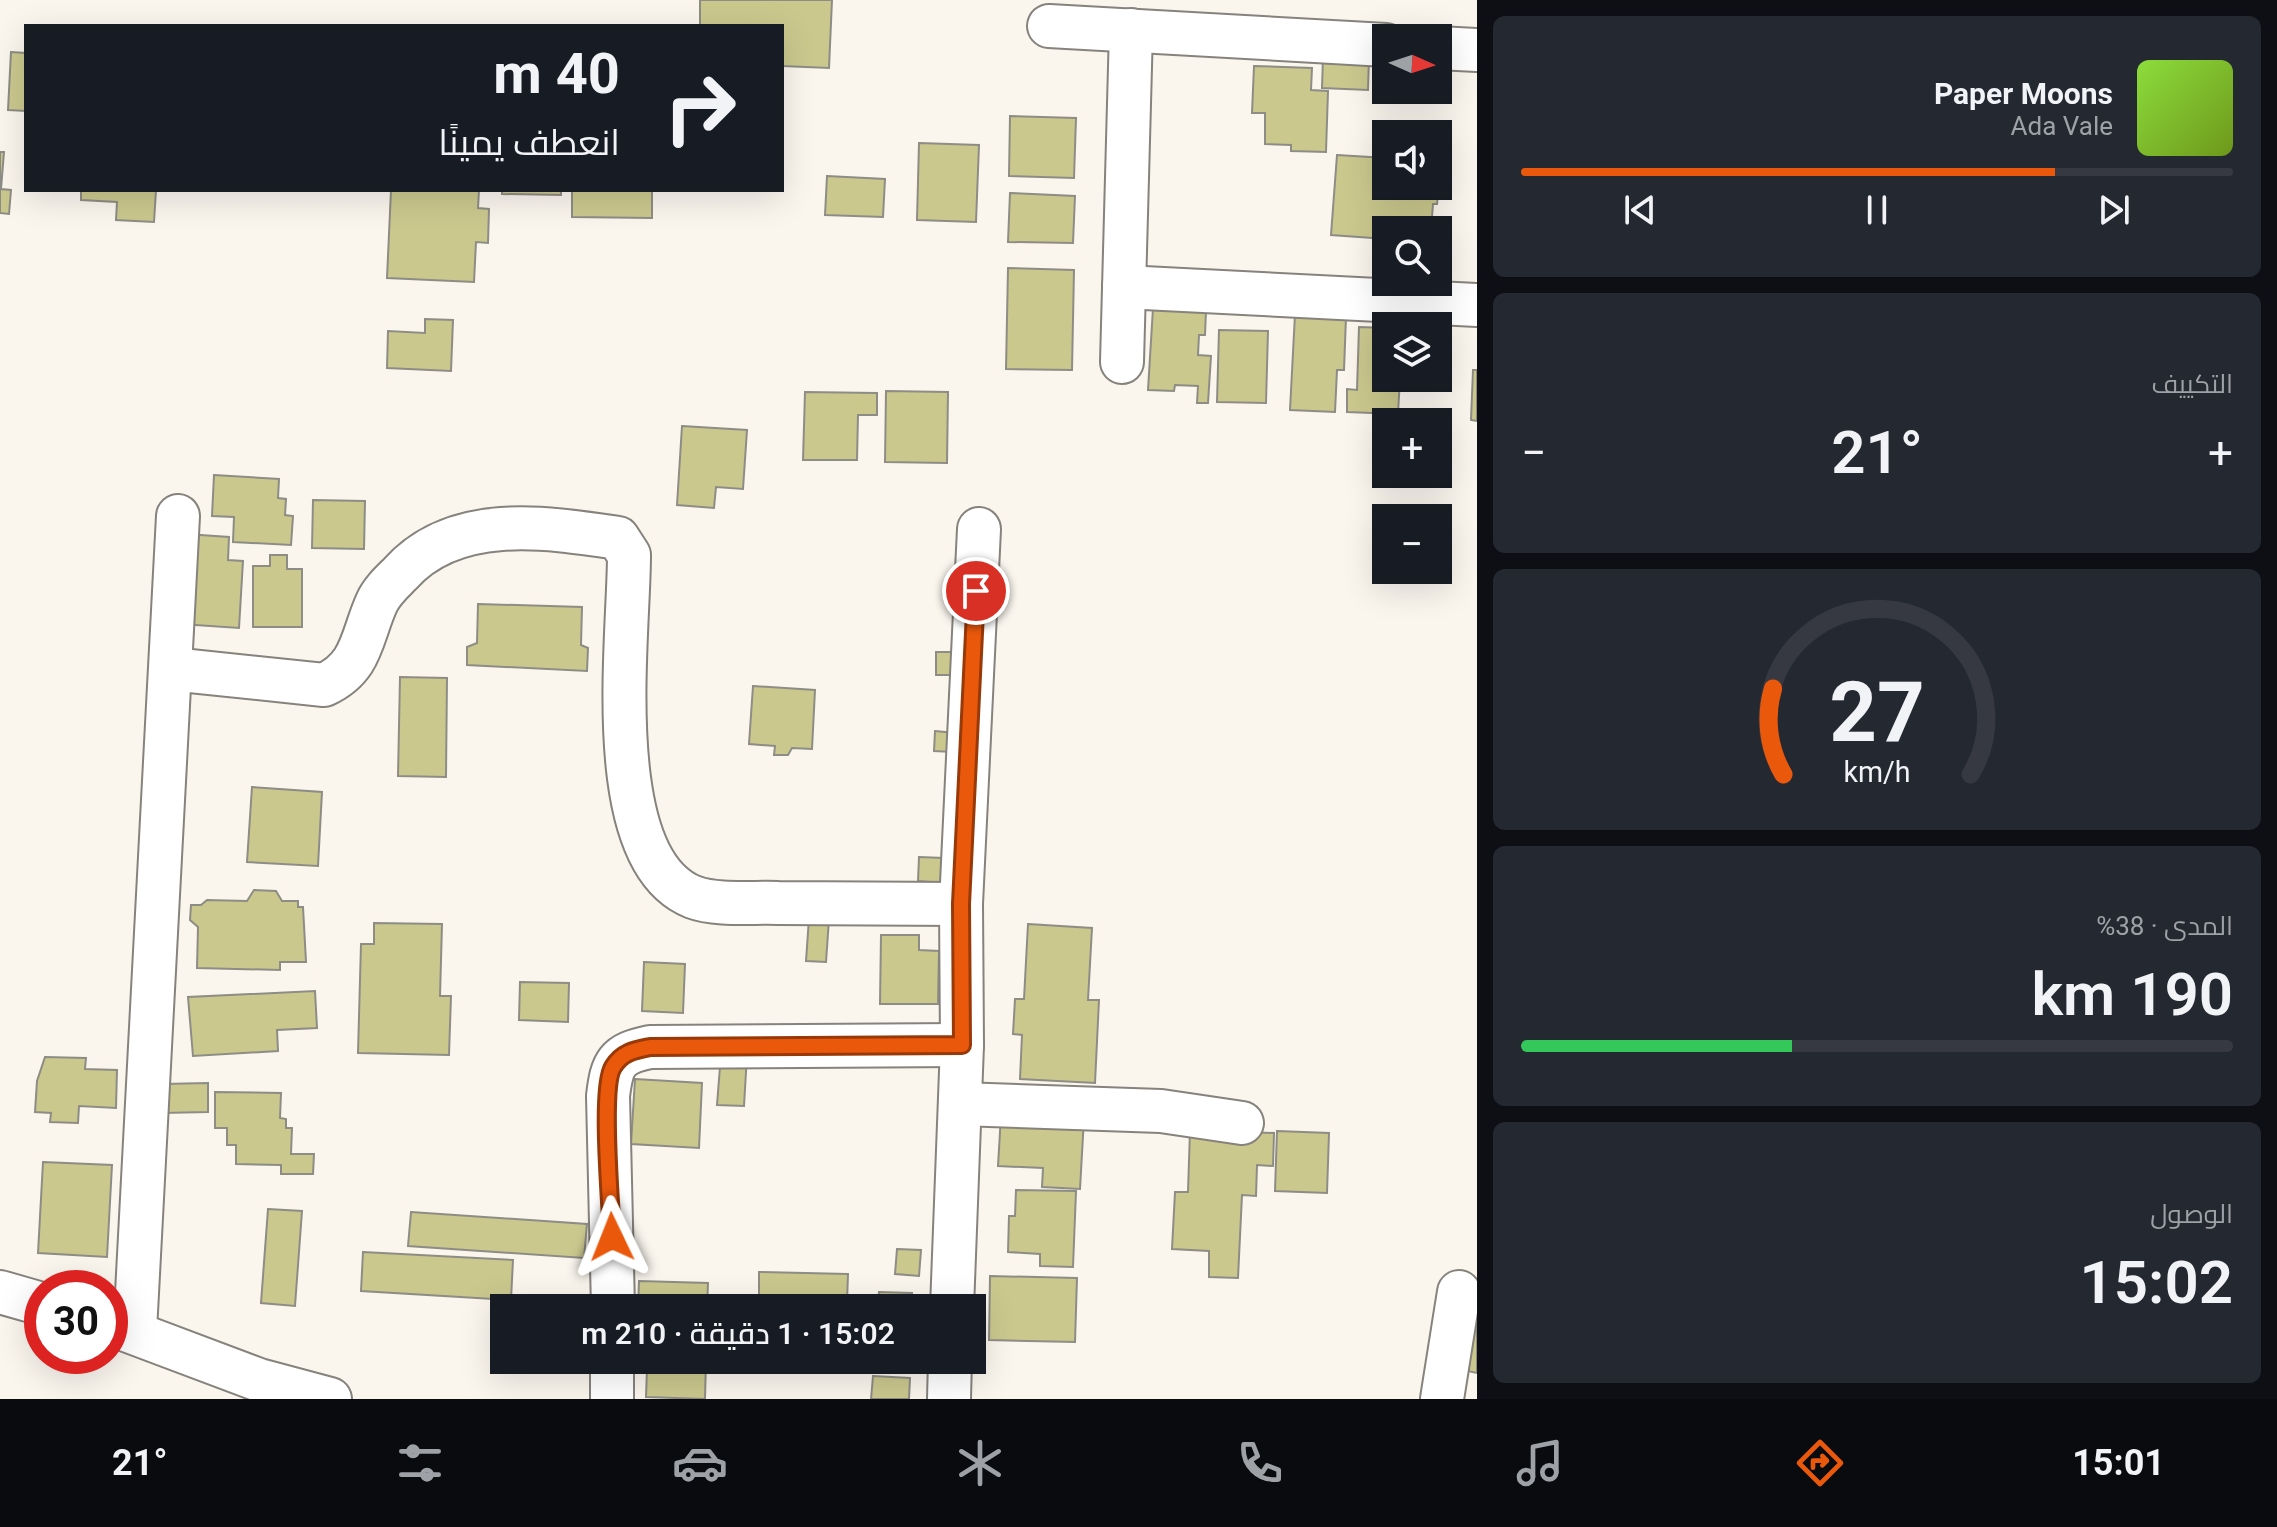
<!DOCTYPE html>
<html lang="ar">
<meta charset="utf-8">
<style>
:root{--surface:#171b24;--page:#242831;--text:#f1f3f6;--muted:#9ea1a6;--line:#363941;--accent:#ea580c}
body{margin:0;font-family:Roboto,Cairo,sans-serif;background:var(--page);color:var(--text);direction:rtl;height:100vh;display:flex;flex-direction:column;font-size:30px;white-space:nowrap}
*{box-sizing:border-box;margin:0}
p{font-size:26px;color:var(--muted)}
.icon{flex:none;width:44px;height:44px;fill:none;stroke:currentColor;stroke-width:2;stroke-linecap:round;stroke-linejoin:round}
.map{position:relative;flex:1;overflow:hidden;direction:ltr}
.panel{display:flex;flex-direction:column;gap:16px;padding:16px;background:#0d0f14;width:800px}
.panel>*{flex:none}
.banner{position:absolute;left:24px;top:24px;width:760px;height:168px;border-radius:0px;box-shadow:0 8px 32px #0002;direction:rtl;background:#171b24;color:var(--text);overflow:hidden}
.needle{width:52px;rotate:93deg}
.tools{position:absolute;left:1372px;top:24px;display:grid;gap:16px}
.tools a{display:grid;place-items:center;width:80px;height:80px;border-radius:0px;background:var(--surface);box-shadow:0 8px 32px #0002;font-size:40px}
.speed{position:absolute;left:24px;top:1270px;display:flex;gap:16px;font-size:40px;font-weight:700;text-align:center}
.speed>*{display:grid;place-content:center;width:104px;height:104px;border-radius:50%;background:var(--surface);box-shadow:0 8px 32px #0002;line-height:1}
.speed .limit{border:12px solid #d22;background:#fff;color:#111}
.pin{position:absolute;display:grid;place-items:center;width:68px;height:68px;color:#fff;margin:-34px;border:4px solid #fff;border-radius:50%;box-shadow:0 2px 8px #0007}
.me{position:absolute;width:88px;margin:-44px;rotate:358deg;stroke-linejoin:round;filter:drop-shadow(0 0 6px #0008)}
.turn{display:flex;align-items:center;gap:28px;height:168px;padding:0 32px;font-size:36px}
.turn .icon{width:104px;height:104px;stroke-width:2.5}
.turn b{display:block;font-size:56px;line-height:68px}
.big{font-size:60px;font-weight:600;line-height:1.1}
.panel .tile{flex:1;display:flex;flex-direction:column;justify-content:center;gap:12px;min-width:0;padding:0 28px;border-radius:12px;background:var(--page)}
.panel .dial{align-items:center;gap:0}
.dial svg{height:208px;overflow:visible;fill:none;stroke:var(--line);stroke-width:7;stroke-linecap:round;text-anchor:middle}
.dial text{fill:var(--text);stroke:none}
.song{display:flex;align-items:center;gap:24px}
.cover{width:96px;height:96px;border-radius:12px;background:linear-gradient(135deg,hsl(90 70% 55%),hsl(80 70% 35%))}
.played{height:8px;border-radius:4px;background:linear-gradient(90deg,var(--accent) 75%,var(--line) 75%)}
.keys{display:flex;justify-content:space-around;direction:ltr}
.heat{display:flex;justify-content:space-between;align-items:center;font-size:44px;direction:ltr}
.charge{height:12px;border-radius:6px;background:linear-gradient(90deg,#34c759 38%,var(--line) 0)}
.trip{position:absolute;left:490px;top:1294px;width:496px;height:80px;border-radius:0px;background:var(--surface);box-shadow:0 8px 32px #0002;font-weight:600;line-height:80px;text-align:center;direction:rtl}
.dock{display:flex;height:128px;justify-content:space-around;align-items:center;background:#090b0e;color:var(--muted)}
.dock .icon{width:56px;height:56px}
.dock .current{color:var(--accent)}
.dock b{font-size:36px;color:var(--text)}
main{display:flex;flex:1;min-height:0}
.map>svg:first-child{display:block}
.building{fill:#cbc88e;stroke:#8d8d85;stroke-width:2}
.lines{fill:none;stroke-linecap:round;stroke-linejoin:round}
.minor-casing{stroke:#86827c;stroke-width:46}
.minor{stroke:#fff;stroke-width:42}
.route-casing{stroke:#983908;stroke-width:20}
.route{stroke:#ea580c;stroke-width:14}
</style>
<main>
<section class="panel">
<div class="tile">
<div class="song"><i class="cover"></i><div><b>Paper Moons</b><p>Ada Vale</p></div></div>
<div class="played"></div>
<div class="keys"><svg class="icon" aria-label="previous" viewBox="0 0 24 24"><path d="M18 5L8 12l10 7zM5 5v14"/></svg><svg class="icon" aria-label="pause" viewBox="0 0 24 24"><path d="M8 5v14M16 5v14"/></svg><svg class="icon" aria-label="next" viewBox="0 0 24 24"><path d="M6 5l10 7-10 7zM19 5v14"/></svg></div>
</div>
<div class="tile"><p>التكييف</p>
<div class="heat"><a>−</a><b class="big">21°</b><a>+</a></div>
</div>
<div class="tile dial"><svg viewBox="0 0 100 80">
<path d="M14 69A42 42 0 1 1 86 69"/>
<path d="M14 69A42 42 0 0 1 10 36" stroke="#ea580c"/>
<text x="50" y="56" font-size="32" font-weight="700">27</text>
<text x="50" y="72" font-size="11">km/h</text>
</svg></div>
<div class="tile"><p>المدى · 38%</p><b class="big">190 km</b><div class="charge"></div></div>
<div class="tile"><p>الوصول</p><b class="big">15:02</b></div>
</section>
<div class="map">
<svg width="1477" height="1399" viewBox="0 0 1477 1399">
<rect width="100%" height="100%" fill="#faf6ee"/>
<g class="building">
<polygon points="700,0 832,0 829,68 782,66 782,26 700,26"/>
<polygon points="11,52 26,53 26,111 8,110"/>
<polygon points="1323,57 1369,58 1368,90 1322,88"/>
<polygon points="1254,66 1312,68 1311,90 1328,91 1326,152 1291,151 1291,145 1265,144 1265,113 1252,113"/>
<polygon points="1010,116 1076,118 1074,178 1009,176"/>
<polygon points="919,143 979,145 976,222 917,220"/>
<polygon points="0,152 4,152 1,189 11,190 9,214 0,213"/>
<polygon points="1337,155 1386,158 1386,186 1438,186 1440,174 1437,204 1433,204 1431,230 1386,230 1386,239 1331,235"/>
<polygon points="827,176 885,179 883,217 825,215"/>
<polygon points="81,190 156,190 154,222 116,220 117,202 81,200"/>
<polygon points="391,190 479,190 478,208 489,209 488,243 476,242 474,282 387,278"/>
<polygon points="502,190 561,190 561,195 502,194"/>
<polygon points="572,190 652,190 652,218 572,217"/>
<polygon points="1010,193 1075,196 1073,243 1008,242"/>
<polygon points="1008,268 1074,270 1072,370 1006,369"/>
<polygon points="1153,308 1206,311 1205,335 1199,335 1198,355 1211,356 1208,403 1197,403 1198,386 1175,385 1174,391 1148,390"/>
<polygon points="1295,314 1346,317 1344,370 1337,370 1335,412 1290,410"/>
<polygon points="425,319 453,320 451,371 387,368 388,331 425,333"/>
<polygon points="1359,327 1386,328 1386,378 1400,378 1398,414 1347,412 1347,389 1357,390"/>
<polygon points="1219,330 1268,331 1266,403 1217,402"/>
<polygon points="1473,370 1477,370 1477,421 1471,420"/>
<polygon points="886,391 948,392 947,463 885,462"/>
<polygon points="805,392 877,393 877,415 858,415 857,460 803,460"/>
<polygon points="682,426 747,430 743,489 716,487 714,508 677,505"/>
<polygon points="214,475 279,479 278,498 286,499 285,515 293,516 291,545 233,542 234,517 212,516"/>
<polygon points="313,500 365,501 364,549 312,548"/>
<polygon points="186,534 229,537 228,560 243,561 239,628 181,624"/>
<polygon points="270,555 287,555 287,569 302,569 302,627 253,627 253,566 270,566"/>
<polygon points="478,604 582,607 581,645 588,648 587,671 467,665 467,647 477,643"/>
<rect x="936" y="652" width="21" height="23"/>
<polygon points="400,677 447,678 446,777 398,776"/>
<polygon points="753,686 815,690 812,749 792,748 788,755 774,755 775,746 749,744"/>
<polygon points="935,731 955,733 953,752 934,751"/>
<polygon points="252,787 322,792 318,866 247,862"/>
<polygon points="919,857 944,858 943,883 918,881"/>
<polygon points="254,890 276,891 282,901 298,901 298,907 303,907 306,962 280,962 280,970 197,968 198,927 190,920 191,905 201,905 207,900 247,901"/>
<polygon points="809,918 829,919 826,962 806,961"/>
<polygon points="374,923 442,924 440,996 451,996 449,1055 358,1053 361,944 374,944"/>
<polygon points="1028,924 1092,928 1088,1000 1099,1000 1095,1083 1020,1079 1022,1035 1013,1034 1015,999 1024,999"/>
<polygon points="881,935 919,935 919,950 939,951 938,1004 880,1004"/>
<polygon points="644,962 685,964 683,1013 642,1011"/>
<polygon points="520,982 569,983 568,1022 519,1020"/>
<polygon points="315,991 317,1028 277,1030 278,1051 193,1056 188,997"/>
<polygon points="721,1054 747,1055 744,1106 717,1105"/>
<polygon points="45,1057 86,1058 85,1069 117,1070 116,1108 79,1106 78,1123 50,1122 51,1113 35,1112 37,1081"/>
<polygon points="635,1079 702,1083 699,1148 631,1144"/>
<polygon points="208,1083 208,1112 162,1113 162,1084"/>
<polygon points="215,1092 281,1093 280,1118 286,1119 286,1128 292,1128 291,1154 314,1154 313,1174 281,1174 281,1165 236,1164 236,1145 227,1145 227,1128 215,1128"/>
<polygon points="1001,1115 1084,1118 1080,1189 1042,1187 1043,1168 998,1166"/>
<polygon points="1190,1130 1274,1133 1273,1166 1257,1165 1256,1196 1242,1195 1238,1278 1209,1277 1209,1251 1172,1249 1175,1192 1188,1192"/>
<polygon points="1277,1131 1329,1133 1327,1193 1275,1191"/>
<polygon points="43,1162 112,1165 107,1257 38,1253"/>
<polygon points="1016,1190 1076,1191 1073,1267 1040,1266 1040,1254 1008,1252 1009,1216 1015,1216"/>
<polygon points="268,1209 302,1211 295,1306 261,1303"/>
<polygon points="411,1212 587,1224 584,1258 408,1246"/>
<polygon points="897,1249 921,1250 919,1276 895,1274"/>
<polygon points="363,1252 513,1260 511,1300 361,1291"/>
<polygon points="759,1272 848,1274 847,1302 759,1301"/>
<polygon points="990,1276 1077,1278 1075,1342 989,1340"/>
<polygon points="639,1281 708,1283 707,1308 638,1308"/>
<polygon points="879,1292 912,1293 911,1308 878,1308"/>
<polygon points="1477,1297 1477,1373 1463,1370"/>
<polygon points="637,1360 706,1360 705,1399 646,1397 647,1368 636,1365"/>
<polygon points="876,1360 908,1360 908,1370 875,1369"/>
<polygon points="873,1376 910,1378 909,1399 871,1399"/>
</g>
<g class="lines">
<defs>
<g id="minor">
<polyline points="1049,26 1386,45"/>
<polyline points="1438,48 1477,50"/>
<polyline points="1124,287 1477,305"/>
<polyline points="1122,362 1131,30"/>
<path d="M171 669 324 685C363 667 361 637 377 602 382 591 392 582 400 574 454 513 545 527 618 538L629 555C629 638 599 859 693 897 717 906 753 902 778 903 839 903 900 904 961 904"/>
<polyline points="960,1104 1161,1111 1242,1123"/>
<polyline points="0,1292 42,1304"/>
<path d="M613 1308 608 1096C612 1063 616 1054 650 1047L962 1045"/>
<polyline points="952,1308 962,1045 961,904 979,529"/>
<polyline points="110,1324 259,1380 330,1399"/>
<polyline points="135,1331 178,516"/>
<polyline points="612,1399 612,1360"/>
<polyline points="949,1399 950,1360"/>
<polyline points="1442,1399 1459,1292"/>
</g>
</defs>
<use href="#minor" class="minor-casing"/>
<use href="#minor" class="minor"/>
</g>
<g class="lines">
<defs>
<path id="route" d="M612 1237C611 1206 600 1088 613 1067 622 1052 635 1050 650 1047L962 1045 961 904 976 591"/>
</defs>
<use href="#route" class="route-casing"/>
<use href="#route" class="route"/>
</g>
</svg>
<div class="tools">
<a><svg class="needle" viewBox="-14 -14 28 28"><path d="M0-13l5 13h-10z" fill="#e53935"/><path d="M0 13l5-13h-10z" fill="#9ea1a6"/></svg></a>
<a><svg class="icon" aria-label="sound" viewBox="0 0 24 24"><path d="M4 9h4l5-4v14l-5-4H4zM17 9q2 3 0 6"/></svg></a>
<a><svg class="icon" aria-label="search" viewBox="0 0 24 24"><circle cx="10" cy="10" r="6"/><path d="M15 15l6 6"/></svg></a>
<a><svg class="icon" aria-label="layers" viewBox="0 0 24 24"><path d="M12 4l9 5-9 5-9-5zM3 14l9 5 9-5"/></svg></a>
<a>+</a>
<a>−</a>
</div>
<div class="speed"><div class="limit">30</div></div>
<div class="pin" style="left:976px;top:591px;background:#d93025"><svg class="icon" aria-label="arrive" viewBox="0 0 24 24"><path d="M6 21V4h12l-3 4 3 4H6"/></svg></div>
<svg class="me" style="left:612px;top:1237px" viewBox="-20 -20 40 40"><path d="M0-17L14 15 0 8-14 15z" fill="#ea580c" stroke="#fff" stroke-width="4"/></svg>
<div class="trip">15:02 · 1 دقيقة · 210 m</div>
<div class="banner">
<div class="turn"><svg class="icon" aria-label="right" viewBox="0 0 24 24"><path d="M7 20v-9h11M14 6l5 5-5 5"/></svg><div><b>40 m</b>انعطف يمينًا</div></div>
</div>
</div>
</main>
<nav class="dock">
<b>15:01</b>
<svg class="icon current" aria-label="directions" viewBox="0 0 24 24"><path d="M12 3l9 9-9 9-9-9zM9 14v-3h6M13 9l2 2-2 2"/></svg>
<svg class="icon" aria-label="music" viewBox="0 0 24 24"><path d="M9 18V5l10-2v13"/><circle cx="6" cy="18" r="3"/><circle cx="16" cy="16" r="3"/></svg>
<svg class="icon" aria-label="phone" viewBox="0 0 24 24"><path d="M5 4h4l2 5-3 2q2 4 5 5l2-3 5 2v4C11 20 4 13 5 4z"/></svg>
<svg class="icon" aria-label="climate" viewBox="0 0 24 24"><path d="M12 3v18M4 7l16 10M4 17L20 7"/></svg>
<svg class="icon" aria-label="car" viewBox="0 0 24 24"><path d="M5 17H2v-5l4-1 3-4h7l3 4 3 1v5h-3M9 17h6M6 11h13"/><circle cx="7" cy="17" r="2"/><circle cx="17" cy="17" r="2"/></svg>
<svg class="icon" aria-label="filters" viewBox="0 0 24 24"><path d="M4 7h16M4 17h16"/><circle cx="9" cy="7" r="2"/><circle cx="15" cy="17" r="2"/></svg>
<b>21°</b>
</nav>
